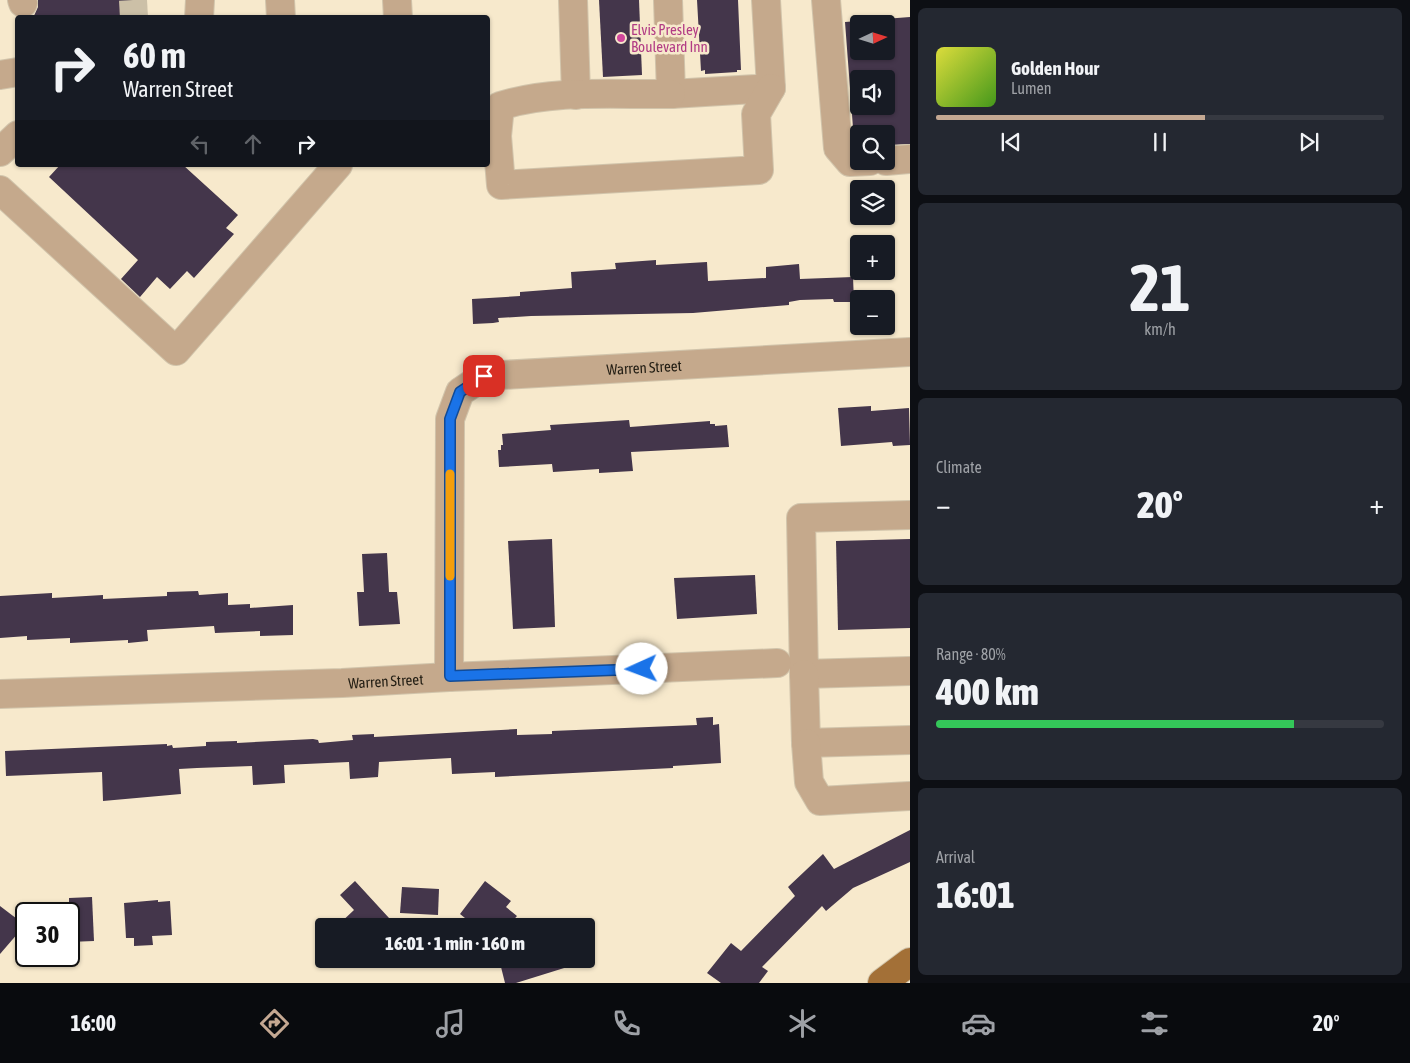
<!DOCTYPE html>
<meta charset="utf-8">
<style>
:root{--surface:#171b24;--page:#242831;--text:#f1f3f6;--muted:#9ea1a6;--line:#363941;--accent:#c4a892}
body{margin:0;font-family:"Asap Condensed",sans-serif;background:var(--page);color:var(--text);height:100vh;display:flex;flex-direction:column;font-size:19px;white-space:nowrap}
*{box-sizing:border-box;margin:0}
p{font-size:16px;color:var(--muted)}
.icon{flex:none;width:28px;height:28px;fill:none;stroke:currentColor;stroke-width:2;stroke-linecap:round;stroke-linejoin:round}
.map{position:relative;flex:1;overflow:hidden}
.side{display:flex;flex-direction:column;gap:8px;padding:8px;background:#0d0f14;width:500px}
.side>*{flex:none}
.hud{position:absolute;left:15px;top:15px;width:475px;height:152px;border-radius:5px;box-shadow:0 1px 4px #0004;background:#171b24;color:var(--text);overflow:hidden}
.needle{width:32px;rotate:86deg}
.buttons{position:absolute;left:850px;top:15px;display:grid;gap:10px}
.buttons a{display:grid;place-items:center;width:45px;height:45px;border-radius:5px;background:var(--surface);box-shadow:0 1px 4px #0004;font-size:25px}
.speed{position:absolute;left:15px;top:902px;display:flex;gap:10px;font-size:25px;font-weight:700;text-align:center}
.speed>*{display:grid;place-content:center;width:65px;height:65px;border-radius:50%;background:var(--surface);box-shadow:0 1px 4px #0004;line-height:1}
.speed .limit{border:2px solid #111;border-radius:8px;background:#fff;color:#111}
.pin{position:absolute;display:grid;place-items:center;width:42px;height:42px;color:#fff;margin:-21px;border-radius:10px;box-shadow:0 2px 8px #0006}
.me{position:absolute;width:55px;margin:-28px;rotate:268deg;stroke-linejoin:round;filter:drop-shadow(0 0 4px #0008)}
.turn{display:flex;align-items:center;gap:18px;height:105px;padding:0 25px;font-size:22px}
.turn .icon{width:65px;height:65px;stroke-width:2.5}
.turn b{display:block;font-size:35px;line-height:42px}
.lanes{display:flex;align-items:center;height:48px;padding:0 25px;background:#0003;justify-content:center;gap:25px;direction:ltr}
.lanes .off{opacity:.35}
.big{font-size:38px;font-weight:800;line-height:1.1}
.side .widget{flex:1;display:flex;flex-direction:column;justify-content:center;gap:8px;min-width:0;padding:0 18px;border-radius:8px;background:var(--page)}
.side .dial{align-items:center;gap:0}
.dial b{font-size:65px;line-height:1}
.song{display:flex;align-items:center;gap:15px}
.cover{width:60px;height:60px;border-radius:8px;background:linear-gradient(135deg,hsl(60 70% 55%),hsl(100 70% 35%))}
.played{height:5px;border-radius:2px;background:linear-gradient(90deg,var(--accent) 60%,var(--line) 60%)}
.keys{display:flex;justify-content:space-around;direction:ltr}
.heat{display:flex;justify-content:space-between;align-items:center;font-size:28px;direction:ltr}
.charge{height:8px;border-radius:4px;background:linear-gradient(90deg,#34c759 80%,var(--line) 0)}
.trip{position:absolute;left:315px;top:918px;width:280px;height:50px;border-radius:5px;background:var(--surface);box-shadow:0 1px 4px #0004;font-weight:800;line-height:50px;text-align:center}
.tabs{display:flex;height:80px;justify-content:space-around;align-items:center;background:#090b0e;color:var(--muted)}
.tabs .icon{width:35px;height:35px}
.tabs .selected{color:var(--accent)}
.tabs b{font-size:22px;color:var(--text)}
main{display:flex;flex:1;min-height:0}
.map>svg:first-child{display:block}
.building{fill:#44364b;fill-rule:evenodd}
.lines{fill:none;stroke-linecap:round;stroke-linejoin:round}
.minor-tunnel{stroke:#ccc0a7;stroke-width:28;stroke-dasharray:28 14;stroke-linecap:butt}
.minor-casing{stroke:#d1c4ab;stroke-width:30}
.major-casing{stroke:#d1c4ab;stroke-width:30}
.minor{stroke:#c5a98c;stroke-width:28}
.major{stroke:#a37037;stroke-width:28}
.route-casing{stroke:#114b97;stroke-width:12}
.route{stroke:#1a73e8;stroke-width:9}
.slow{stroke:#f59e0b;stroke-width:9}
.hotel-dot{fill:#d1479c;stroke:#f7e9cc;stroke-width:2}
.labels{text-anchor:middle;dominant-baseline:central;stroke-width:5;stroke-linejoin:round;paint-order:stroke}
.hotel-label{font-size:15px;fill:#b23c85;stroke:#f7e9cc;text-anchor:start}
.street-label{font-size:15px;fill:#221d13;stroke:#f7e9cc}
</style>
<main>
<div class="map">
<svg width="910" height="983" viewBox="0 0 910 983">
<rect width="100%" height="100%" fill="#f7e9cc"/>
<g class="building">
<polygon points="38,0 146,0 147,18 33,18 38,7"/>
<polygon points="599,0 639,0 642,75 603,77"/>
<polygon points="697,0 738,0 741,70 737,70 737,72 705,74 705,70 701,71"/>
<path d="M910 17V144L886 145V134H859V141H854L845 22ZM859 24H886V51H859ZM859 79H886V106H859Z"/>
<polygon points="60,165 183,165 238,215 226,228 234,234 194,278 187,271 170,289 157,277 140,297 121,279 138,260 49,177"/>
<polygon points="656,260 656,265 707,262 708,281 766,278 766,267 799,264 800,279 853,277 854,302 834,302 833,299 800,300 789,302 789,305 693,313 531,316 498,318 499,322 493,323 473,324 472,299 520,296 520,292 572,288 571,272 616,269 615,263"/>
<polygon points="871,406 871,411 909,408 910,445 893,446 892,442 841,446 838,408"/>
<polygon points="629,420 630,427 710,421 710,424 715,424 715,426 727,425 729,447 631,452 633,471 599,473 599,469 553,472 552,464 499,467 498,450 501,450 501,445 503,445 502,434 551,430 550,425"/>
<polygon points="552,539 555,627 513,629 508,541"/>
<polygon points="910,539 910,628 838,630 836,541"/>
<polygon points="387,553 389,592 397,592 400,624 359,626 357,592 364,592 362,554"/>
<polygon points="755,575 757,614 677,619 674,578"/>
<polygon points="198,591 199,595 228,593 228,605 250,604 250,608 293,605 293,635 260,636 260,631 215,633 214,626 147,630 148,641 128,643 128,640 70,643 70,638 27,640 27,636 0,638 0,596 52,593 52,598 103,595 103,599 167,596 167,592"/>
<polygon points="713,717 713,725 719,724 721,763 673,766 673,768 495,777 495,772 452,774 451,758 379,762 378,777 350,779 349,762 284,765 285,783 253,785 252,766 197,768 179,769 181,794 103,801 102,772 6,776 5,751 167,744 167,746 172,745 173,748 206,746 206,742 237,741 237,743 313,739 318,740 319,743 353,740 352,735 374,734 374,737 517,729 517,735 552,734 552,731 697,725 696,718"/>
<polygon points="910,830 910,862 853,888 826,911 822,906 762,967 768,971 759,983 721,983 707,973 731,943 741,951 795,896 788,887 823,854 834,869"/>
<polygon points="355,881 389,918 381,926 337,926 354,910 340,895"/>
<polygon points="485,881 511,901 506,907 517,916 508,926 475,926 460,914"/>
<polygon points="402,887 439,889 438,915 400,913"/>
<polygon points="92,897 94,941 69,942 69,898"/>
<polygon points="158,900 158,902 170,901 172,935 152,936 153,945 134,946 134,938 126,938 124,903"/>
<polygon points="0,906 25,925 0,954"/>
<polygon points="499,959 577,959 577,964 516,983 505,983"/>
</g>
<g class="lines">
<polyline class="minor-tunnel" points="133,0 134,18"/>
<defs>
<g id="minor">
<polyline points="22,0 23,3"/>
<polyline points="280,0 281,18"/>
<polyline points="397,0 398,18"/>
<polyline points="573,0 576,95"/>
<polyline points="668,0 671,94 771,88 766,0"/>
<polyline points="826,0 838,148 850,162 870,161"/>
<polyline points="199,18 200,0"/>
<polyline points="0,75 18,72"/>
<path d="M671 94C616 95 554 89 500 106L497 136 501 185 759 170 756 114 771 88"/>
<polyline points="0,152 18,135"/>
<polyline points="886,161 910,159"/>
<polyline points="0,190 176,351 338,165"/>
<polyline points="910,515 801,518 804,674 910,671"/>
<polyline points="804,674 806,743 910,740"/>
<path id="s1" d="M449 677 450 419 460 392 484 376 910 352"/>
<path id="s2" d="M0 694 342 683 449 677 777 663"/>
<polyline points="806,743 809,782 820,801 910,796"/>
</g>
<polyline id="major" points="882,983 910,962"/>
</defs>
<use href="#minor" class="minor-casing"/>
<use href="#major" class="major-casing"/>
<use href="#minor" class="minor"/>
<use href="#major" class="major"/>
</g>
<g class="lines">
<defs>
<polyline id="route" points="484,376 460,392 450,419 450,676 642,669"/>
</defs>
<use href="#route" class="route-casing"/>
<use href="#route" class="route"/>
<polyline class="slow" points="450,576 450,474"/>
</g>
<circle class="hotel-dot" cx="621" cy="38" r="5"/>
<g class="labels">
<g class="hotel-label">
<text x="631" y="29">Elvis Presley<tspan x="631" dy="17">Boulevard Inn</tspan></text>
</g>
<g class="street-label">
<text stroke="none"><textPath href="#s1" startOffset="476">Warren Street</textPath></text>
<text stroke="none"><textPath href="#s2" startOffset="386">Warren Street</textPath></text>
</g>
</g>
</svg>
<div class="buttons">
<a><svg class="needle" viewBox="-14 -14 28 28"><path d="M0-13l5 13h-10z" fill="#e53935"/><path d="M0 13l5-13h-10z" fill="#9ea1a6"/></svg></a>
<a><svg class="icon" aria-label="sound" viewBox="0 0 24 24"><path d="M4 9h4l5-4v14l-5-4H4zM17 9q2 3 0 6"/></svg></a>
<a><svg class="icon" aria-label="search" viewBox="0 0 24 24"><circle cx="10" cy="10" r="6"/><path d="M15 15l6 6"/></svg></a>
<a><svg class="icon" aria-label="layers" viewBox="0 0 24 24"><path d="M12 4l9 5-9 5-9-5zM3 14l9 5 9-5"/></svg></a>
<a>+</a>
<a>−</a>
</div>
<div class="speed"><div class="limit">30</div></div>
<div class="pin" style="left:484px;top:376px;background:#d93025"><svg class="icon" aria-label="arrive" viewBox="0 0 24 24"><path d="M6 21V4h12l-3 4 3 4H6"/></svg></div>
<svg class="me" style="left:642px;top:669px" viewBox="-20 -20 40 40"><circle r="19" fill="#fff"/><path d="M0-13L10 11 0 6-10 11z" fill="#1a73e8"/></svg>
<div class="trip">16:01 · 1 min · 160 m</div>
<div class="hud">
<div class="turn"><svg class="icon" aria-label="right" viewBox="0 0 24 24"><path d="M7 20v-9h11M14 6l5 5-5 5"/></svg><div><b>60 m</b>Warren Street</div></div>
<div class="lanes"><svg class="icon off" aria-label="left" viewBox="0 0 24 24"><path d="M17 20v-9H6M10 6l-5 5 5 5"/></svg><svg class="icon off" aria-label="ahead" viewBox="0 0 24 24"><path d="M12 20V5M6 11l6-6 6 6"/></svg><svg class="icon" aria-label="right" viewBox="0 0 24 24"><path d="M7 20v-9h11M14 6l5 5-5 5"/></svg></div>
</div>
</div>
<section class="side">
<div class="widget">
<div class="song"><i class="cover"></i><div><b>Golden Hour</b><p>Lumen</p></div></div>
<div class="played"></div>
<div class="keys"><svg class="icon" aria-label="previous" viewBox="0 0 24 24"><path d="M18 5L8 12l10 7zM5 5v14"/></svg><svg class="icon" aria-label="pause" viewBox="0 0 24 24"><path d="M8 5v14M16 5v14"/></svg><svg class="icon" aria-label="next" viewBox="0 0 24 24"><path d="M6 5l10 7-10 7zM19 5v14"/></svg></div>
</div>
<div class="widget dial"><b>21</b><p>km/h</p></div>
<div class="widget"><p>Climate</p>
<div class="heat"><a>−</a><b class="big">20°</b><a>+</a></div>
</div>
<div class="widget"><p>Range · 80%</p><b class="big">400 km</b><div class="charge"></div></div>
<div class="widget"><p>Arrival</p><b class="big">16:01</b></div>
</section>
</main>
<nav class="tabs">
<b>16:00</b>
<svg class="icon selected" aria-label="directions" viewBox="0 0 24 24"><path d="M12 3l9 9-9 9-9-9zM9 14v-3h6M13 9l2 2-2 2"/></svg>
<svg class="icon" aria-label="music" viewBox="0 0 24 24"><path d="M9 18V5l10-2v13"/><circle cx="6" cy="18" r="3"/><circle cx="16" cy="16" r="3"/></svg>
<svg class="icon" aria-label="phone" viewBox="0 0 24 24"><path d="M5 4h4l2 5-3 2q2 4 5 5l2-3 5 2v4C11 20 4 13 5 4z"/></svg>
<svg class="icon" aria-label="climate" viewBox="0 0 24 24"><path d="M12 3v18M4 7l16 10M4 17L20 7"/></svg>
<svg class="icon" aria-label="car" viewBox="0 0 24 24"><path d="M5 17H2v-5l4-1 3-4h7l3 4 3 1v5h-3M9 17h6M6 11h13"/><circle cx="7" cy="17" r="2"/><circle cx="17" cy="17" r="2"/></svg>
<svg class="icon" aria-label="filters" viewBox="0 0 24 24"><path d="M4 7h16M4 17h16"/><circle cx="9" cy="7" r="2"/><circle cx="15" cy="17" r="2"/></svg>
<b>20°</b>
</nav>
